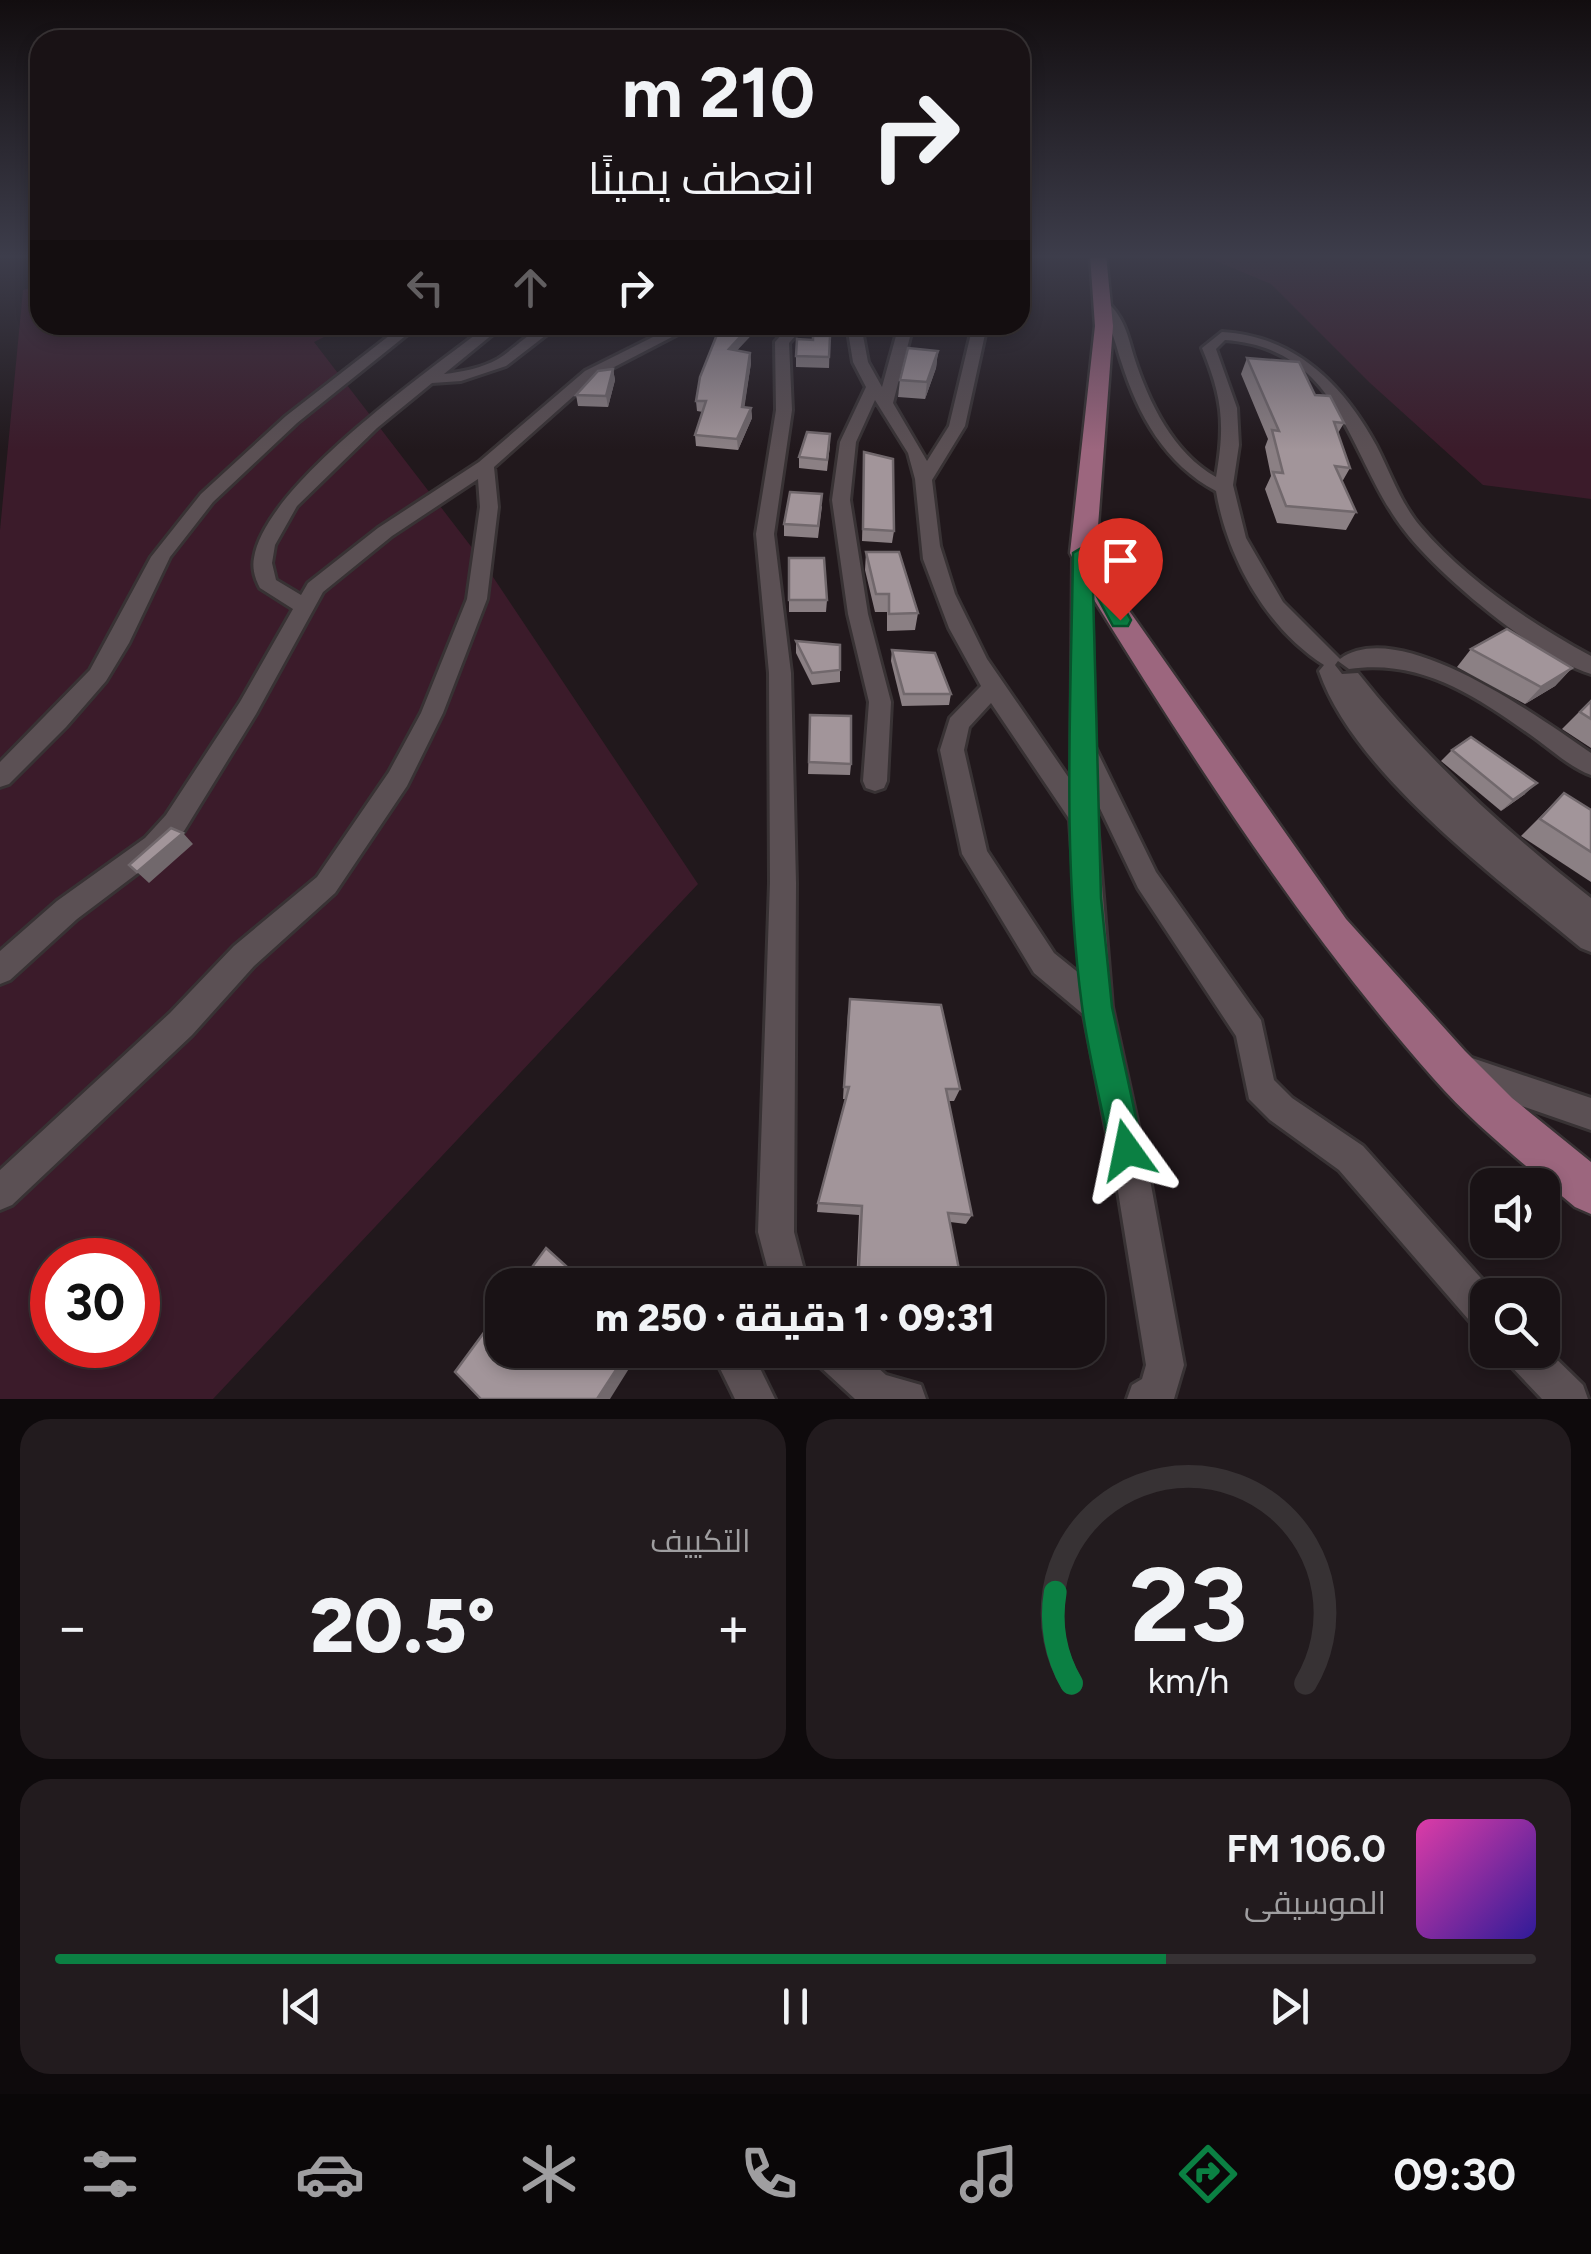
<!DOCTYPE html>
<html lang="ar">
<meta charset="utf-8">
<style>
:root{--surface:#191215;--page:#221b1e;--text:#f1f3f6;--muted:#9f9ea0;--line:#373234;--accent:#0b8043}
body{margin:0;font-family:Figtree,Cairo,sans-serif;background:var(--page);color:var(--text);direction:rtl;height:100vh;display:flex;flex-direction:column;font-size:38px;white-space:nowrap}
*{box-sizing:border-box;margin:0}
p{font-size:32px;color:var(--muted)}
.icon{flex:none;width:55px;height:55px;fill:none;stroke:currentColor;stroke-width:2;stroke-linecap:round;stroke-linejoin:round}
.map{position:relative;height:1399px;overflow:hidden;direction:ltr}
.sheet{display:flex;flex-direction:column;gap:20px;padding:20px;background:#0e0a0c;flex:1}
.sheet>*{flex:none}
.banner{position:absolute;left:30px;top:30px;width:1000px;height:305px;border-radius:30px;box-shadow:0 5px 15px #0003,0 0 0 2px var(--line);direction:rtl;background:#191215;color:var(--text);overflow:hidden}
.buttons{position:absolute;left:1470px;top:1168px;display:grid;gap:20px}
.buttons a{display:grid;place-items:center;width:90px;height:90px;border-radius:20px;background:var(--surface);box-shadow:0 5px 15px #0003,0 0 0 2px var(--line);font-size:50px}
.speed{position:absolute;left:30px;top:1238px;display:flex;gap:20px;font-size:50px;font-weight:700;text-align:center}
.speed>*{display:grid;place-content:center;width:130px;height:130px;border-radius:50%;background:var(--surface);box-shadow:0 5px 15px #0003,0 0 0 2px var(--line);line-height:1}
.speed .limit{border:15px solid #d22;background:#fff;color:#111}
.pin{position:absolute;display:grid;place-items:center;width:85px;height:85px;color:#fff;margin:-102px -42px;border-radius:50% 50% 50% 0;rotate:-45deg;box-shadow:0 0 10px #0007}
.pin .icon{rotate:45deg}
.me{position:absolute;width:110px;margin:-55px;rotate:348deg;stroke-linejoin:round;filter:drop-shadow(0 0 8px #0008)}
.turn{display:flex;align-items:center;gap:35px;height:210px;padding:0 50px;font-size:45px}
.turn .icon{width:130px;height:130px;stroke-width:2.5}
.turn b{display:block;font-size:70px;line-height:85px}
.lanes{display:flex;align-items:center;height:95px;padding:0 50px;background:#0003;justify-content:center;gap:50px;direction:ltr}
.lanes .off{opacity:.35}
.big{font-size:75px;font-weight:800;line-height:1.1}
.sheet .card{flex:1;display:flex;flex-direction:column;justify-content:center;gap:15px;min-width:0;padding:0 35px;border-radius:30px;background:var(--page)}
.sheet .dial{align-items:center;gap:0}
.dial svg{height:260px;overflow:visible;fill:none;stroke:var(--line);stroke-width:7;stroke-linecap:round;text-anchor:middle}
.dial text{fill:var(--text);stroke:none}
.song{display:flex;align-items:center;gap:30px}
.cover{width:120px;height:120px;border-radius:15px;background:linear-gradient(135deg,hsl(320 70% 55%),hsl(250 70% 35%))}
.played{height:10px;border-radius:5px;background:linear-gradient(90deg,var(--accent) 75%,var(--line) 75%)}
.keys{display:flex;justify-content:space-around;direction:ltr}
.heat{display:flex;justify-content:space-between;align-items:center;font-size:55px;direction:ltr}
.sheet .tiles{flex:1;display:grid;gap:20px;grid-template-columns:1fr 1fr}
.card:last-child{grid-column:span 2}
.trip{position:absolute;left:485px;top:1268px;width:620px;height:100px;border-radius:30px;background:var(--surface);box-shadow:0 5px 15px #0003,0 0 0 2px var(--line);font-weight:800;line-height:100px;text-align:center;direction:rtl}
.dock{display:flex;height:160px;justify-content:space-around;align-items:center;background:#0a0708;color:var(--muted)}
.dock .icon{width:70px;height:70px}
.dock .current{color:var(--accent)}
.dock b{font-size:45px;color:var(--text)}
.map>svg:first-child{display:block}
.green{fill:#3b1b2a;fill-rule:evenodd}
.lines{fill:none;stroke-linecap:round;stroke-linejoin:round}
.minor-casing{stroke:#383234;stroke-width:6}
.major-casing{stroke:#383234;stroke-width:5}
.minor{fill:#5b5054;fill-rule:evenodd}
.major{fill:#9c667e;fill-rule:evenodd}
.wall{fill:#8b8084}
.shaded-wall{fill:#71686c}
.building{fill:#a2959a;stroke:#71686c;stroke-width:2.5}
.route{fill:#0b8043;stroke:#07532c;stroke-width:2.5}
</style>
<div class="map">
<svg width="1591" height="1399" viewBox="0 0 1591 1399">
<rect width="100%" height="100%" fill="#21181c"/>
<g class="green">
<polygon points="1201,255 1591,255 1591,499 1483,485 1370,383 1271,284"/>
<path d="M40 285V325H348L314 342 483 562 698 884 213 1399H0V530L23 290ZM52 1260H138V1345H52Z"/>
</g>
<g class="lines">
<defs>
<g id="minor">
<path d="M1097 302H1107C1124 317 1128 336 1134 357 1149 403 1173 453 1216 477 1225 425 1223 398 1202 348L1222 332C1294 336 1342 383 1376 445 1390 472 1400 502 1420 526 1466 580 1529 622 1591 656V674C1536 657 1439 576 1404 530 1348 458 1342 348 1225 340L1216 349 1237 408 1239 445 1233 485 1246 538 1283 602 1340 659C1400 615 1541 719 1591 753V775C1572 768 1555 753 1539 741 1480 699 1424 658 1349 669L1338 661 1335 665 1342 674 1358 673C1426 759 1505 831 1591 898V952L1581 948C1499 880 1353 772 1319 671L1324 665C1266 628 1227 557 1216 491 1165 464 1138 415 1121 361 1114 339 1111 322 1095 305Z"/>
<polygon points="403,325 419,325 297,423 213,502 170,557 129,643 106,681 66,727 9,784 0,787 0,762 90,670 151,557 201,494 286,416"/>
<path d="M488 325H504L444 374C462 372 482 368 498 359 519 346 533 325 559 325L506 366 461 381 432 383 377 428 297 506 275 545 272 563 276 580 301 595 308 583 378 528 479 462 585 371 677 325H695L595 377 494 467 498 507 487 599 443 713 407 786 335 893 254 966 192 1035 12 1205 0 1210V1170L170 1013 234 946 317 877 389 772 421 713 467 599 480 507 478 479 392 536 323 592 256 714 184 831 163 854 77 919 10 980 0 984V951L57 901 145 838 166 815 240 702 293 609 260 588C255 579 252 568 254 558 265 485 429 371 488 325Z"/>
<polygon points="790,325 805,325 789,343 792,410 774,534 791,673 796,883 794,1232 808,1285 772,1285 758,1232 770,883 769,673 756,534 776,410 775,342"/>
<path d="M847 325H861L868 362 882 387 899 325H913L893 403 927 461 949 426 973 325H987L965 426 932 480 940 546 955 594 987 659 1071 781 1073 553 1076 549H1090L1095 747 1156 872 1261 1020 1274 1080 1292 1098 1363 1146 1496 1295H1488V1332L1475 1327 1339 1170 1270 1120 1249 1099 1236 1036 1138 888 1095 798 1112 1007 1151 1185 1184 1365 1174 1399H1127L1132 1385 1142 1379 1146 1365 1117 1185 1084 1015 1034 973 962 854 940 750 950 718 981 686 949 628 923 559 915 479 908 453 875 400 856 442 850 500 868 614 891 702 887 781 884 788 875 791 866 788 863 781 869 702 848 614 832 500 840 442 866 387 853 362ZM991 703 1070 820 1080 974 1054 953 987 851 964 750 969 727Z"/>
<polygon points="1466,1056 1591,1098 1591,1130 1455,1083 1450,1072 1455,1061"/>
<polygon points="1542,1345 1583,1385 1588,1399 1542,1399 1508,1363 1502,1350 1542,1350"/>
<polygon points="711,1350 751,1350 775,1399 735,1399"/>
<polygon points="810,1350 858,1350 886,1375 921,1385 926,1399 855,1399 816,1363"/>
</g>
<path id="major" d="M1090 255H1106L1113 326 1096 553 1116 592 1346 919 1465 1051 1512 1098 1591 1162V1214L1575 1207C1527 1166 1476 1127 1434 1079 1303 931 1195 762 1091 595L1070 553 1095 326Z"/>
</defs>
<use href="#minor" class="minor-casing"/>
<use href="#major" class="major-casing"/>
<use href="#minor" class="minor"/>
<use href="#major" class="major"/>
</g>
<g class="wall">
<polygon points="725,325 759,327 737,350 750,353 751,363 744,407 751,408 752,418 738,450 696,446 695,435 703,412 697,411 696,401"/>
<polygon points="871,325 893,325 893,328 871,326"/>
<polygon points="830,336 829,368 796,367 796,356 813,340"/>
<polygon points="938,351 936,368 925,399 898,397 900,380"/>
<polygon points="1247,358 1344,423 1338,433 1350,468 1342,482 1356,512 1346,530 1277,523 1265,489 1271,476 1265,447 1268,439 1241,374"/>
<polygon points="613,369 615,380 608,407 578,406 576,395"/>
<polygon points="830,445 827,471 799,468 799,457"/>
<polygon points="864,464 894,531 892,543 862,541"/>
<polygon points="822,506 818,538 784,536 784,524"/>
<polygon points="866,552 918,613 915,630 887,631 887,612 875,612 865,570"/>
<polygon points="789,558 827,600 826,612 789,612"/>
<polygon points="796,641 840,670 840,682 812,685 796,653"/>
<polygon points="1471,649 1572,668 1555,686 1525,704 1457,667"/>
<polygon points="892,650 951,694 949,705 902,706 891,661"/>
<polygon points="1591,700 1591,748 1562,729"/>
<polygon points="810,715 851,764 850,775 808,774"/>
<polygon points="1452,750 1525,794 1501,811 1441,761"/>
<polygon points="1564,793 1591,810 1591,882 1521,836"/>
<polygon points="848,1013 960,1089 954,1101 948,1101 972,1215 966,1224 950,1222 962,1285 856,1285 859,1215 817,1212 818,1203 846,1099 843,1099"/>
</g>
<g class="shaded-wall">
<polygon points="751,325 764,325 759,327 729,359 729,349"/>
<polygon points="938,351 936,368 925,399 927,382"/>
<polygon points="750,353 751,363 743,417 742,407"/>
<polygon points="613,369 615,380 608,407 606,396"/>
<polygon points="751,408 752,418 738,450 737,439"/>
<polygon points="1572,668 1555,686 1525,704 1541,687"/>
<polygon points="1537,783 1525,794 1501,811 1513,800"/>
<polygon points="183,833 193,844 149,883 137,872"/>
<polygon points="624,1350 635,1359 610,1399 597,1399"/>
</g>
<g class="building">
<polygon points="725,325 751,325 729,349 750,353 742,407 751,408 737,439 695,435 706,401 696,401 700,377 718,332"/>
<polygon points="813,336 830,336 829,357 796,356 797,339 813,340"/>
<polygon points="908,348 938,351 927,382 900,380"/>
<polygon points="1247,358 1299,362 1315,395 1330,396 1344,423 1334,422 1350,468 1335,466 1356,512 1286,506 1273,472 1283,473 1272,430 1279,431"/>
<polygon points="613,369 606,396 576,395 598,371"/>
<polygon points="807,432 830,434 827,460 799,457"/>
<polygon points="864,452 893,459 894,531 863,529"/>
<polygon points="790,492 822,494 818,526 784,524"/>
<polygon points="866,552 899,552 918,613 889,614 889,594 876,594"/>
<polygon points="789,558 824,558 827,600 789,600"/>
<polygon points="1507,629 1572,668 1541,687 1471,649"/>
<polygon points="796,641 840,645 840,670 812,673"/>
<polygon points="892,650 935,653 951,694 904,694"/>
<polygon points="1591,701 1591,719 1580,712"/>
<polygon points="810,715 851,716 851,764 809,762"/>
<polygon points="1471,737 1537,783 1513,800 1452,750"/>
<polygon points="1564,793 1591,810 1591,852 1540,819"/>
<polygon points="171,828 183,833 137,872 129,865"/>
<polygon points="850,999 941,1005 960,1089 946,1089 972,1215 948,1213 962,1285 858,1285 862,1206 818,1203 849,1087 844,1087"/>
<polygon points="546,1248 587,1285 519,1285"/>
<polygon points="502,1308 502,1350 624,1350 627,1353 597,1399 481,1399 455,1372"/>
</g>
<linearGradient id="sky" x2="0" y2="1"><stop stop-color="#120d0f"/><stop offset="0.57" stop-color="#3d3d4b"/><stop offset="1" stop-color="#3d3d4b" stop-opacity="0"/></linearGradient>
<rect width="1591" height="450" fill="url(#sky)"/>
<path class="route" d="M1083 547 1093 553 1131 620 1128 626H1113L1093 589 1101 898 1112 1007 1143 1150 1139 1161 1127 1166 1115 1161 1110 1150C1101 1102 1088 1054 1082 1006 1062 856 1071 703 1073 553Z"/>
</svg>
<div class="buttons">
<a><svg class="icon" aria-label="sound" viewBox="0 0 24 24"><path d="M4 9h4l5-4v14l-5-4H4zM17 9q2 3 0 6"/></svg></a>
<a><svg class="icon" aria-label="search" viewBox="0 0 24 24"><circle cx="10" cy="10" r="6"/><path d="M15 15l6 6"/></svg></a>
</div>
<div class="speed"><div class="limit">30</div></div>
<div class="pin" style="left:1120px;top:620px;background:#d93025"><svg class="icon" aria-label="arrive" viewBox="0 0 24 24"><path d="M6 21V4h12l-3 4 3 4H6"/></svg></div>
<svg class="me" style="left:1127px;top:1150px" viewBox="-20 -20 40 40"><path d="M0-17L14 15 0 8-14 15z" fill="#0b8043" stroke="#fff" stroke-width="4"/></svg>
<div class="trip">09:31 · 1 دقيقة · 250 m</div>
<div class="banner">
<div class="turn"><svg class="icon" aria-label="right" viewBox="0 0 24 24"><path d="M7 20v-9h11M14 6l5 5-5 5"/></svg><div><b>210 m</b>انعطف يمينًا</div></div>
<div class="lanes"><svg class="icon off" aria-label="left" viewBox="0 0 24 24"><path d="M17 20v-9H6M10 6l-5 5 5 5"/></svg><svg class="icon off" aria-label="ahead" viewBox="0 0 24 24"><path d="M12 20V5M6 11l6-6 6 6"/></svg><svg class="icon" aria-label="right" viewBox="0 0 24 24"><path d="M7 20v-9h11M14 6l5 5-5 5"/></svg></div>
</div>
</div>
<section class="sheet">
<div class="tiles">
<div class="card dial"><svg viewBox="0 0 100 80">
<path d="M14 69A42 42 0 1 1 86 69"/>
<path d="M14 69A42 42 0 0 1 9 41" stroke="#0b8043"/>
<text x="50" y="56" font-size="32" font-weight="700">23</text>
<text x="50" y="72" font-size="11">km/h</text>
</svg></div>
<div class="card"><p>التكييف</p>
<div class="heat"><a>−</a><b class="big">20.5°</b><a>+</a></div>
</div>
<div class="card">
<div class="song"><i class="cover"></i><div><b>106.0 FM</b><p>الموسيقى</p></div></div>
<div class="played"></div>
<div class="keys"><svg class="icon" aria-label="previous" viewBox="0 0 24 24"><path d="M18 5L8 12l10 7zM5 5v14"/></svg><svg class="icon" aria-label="pause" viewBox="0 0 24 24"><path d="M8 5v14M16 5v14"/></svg><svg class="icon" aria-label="next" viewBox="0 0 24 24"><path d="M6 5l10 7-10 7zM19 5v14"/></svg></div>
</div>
</div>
</section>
<nav class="dock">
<b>09:30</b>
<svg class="icon current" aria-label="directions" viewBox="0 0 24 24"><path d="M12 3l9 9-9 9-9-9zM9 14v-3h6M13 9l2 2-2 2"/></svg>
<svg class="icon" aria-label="music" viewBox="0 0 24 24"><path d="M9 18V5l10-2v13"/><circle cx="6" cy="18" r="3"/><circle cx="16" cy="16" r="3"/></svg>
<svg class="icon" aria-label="phone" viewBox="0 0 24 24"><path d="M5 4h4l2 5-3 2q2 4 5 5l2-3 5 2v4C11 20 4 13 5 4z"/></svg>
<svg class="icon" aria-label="climate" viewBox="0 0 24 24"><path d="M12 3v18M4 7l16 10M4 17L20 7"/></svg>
<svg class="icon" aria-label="car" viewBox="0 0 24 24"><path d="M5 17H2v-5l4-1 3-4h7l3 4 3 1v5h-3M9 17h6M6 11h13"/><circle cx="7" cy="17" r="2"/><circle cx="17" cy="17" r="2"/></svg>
<svg class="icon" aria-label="filters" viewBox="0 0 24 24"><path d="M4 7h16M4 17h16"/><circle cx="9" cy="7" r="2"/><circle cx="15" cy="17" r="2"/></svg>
</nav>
